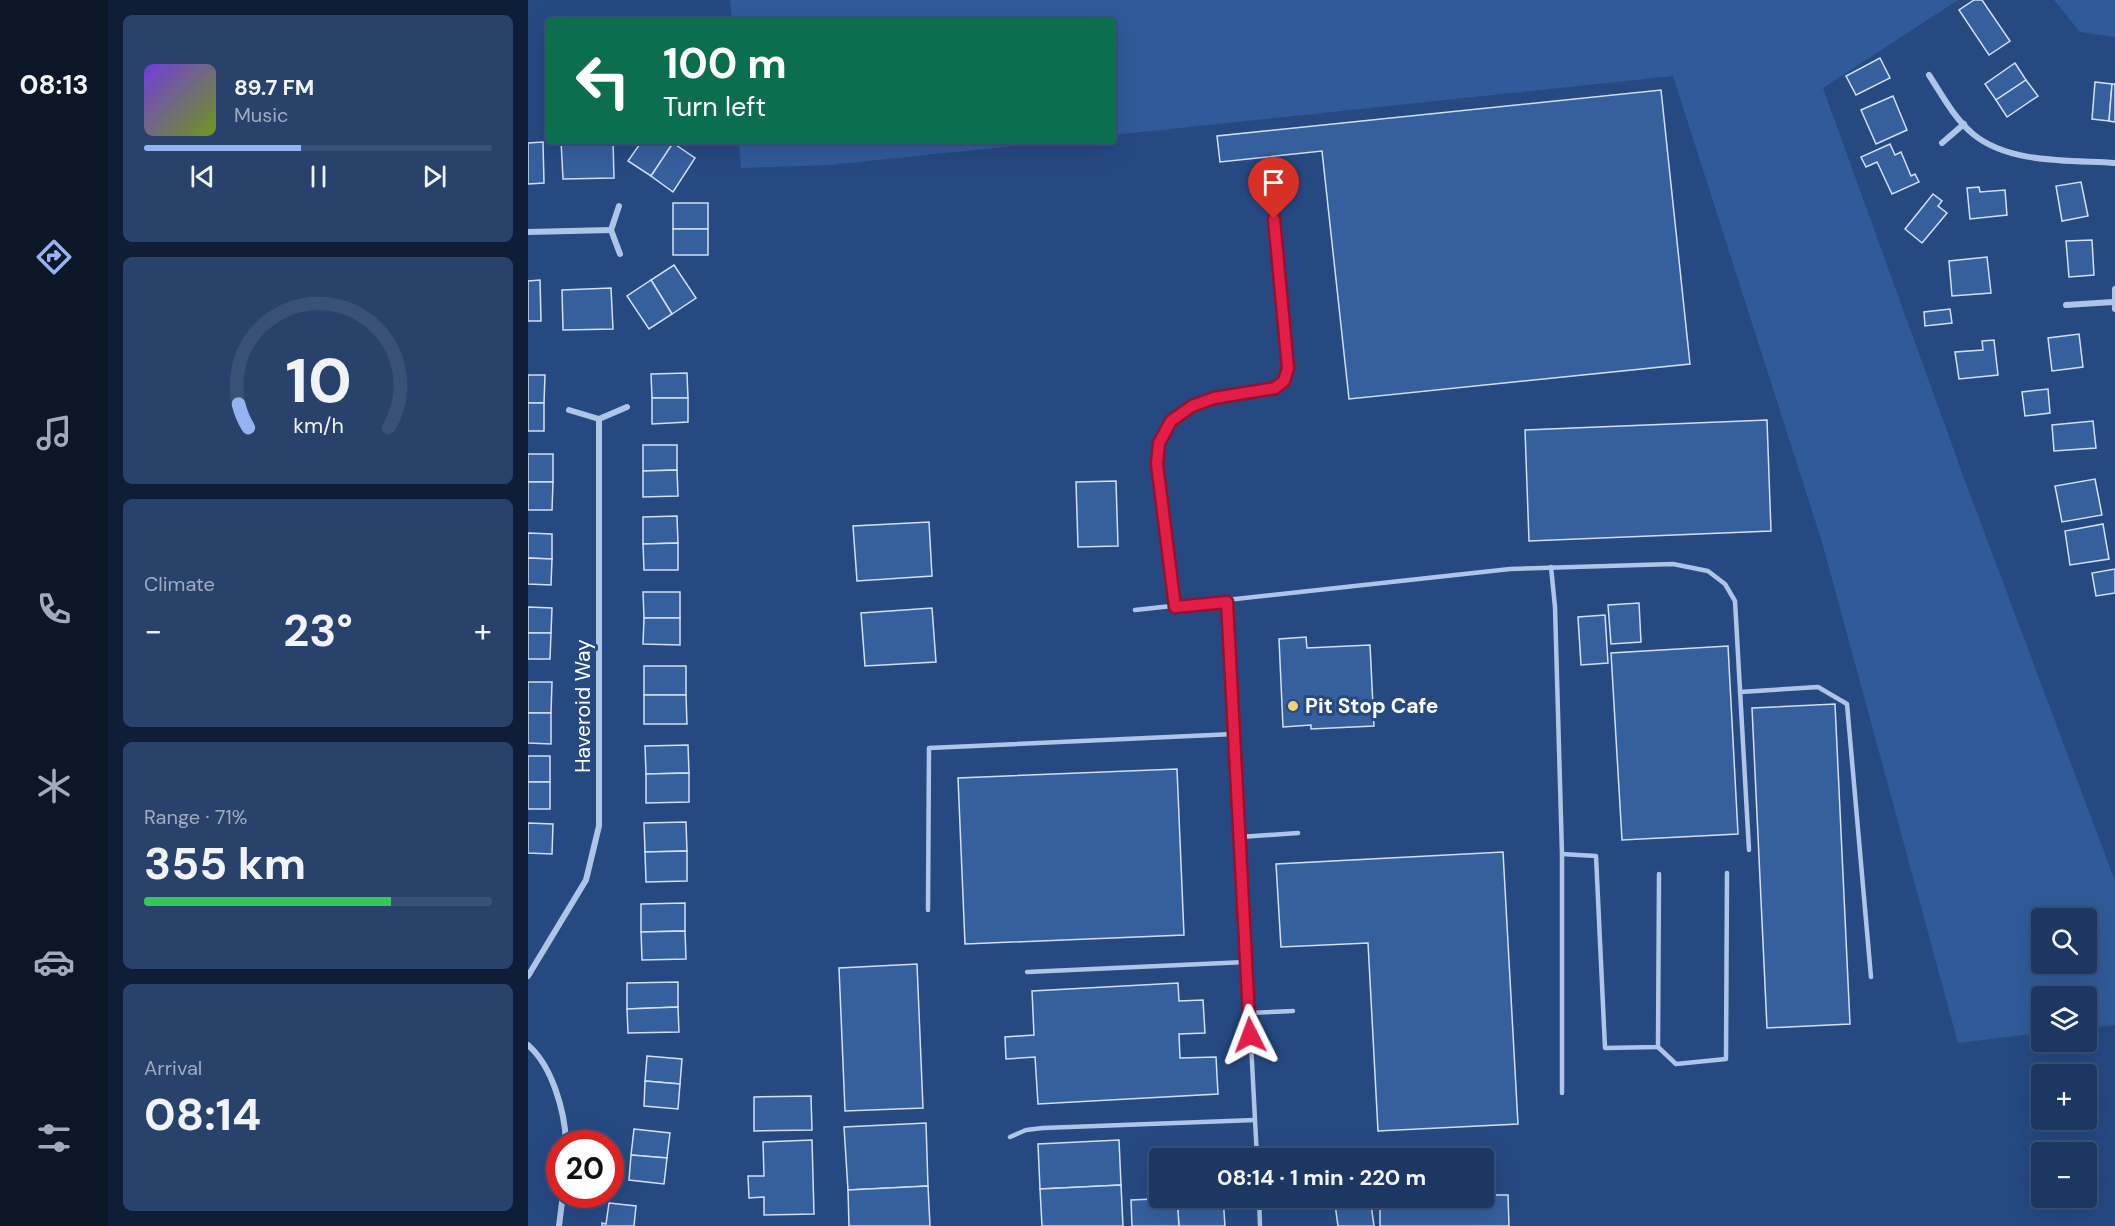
<!DOCTYPE html>
<meta charset="utf-8">
<style>
:root{--surface:#1c3762;--page:#29426b;--text:#f1f3f6;--muted:#a0acbe;--line:#3a5177;--accent:#95b2f1}
body{margin:0;font-family:"DM Sans",sans-serif;background:var(--page);color:var(--text);height:100vh;display:flex;flex-direction:column;font-size:22px;white-space:nowrap}
*{box-sizing:border-box;margin:0}
p{font-size:20px;color:var(--muted)}
.icon{flex:none;width:33px;height:33px;fill:none;stroke:currentColor;stroke-width:2;stroke-linecap:round;stroke-linejoin:round}
.map{position:relative;flex:1;overflow:hidden}
.details{display:flex;flex-direction:column;gap:15px;padding:15px;background:#0f1e36;width:420px}
.details>*{flex:none}
.guide{position:absolute;left:18px;top:18px;width:570px;height:126px;border-radius:6px;box-shadow:0 6px 24px #0002,0 0 0 2px var(--line);background:#0b6e4f;color:#fff;overflow:hidden}
.controls{position:absolute;left:1503px;top:908px;display:grid;gap:12px}
.controls a{display:grid;place-items:center;width:66px;height:66px;border-radius:6px;background:var(--surface);box-shadow:0 6px 24px #0002,0 0 0 2px var(--line);font-size:30px}
.speed{position:absolute;left:18px;top:1130px;display:flex;gap:12px;font-size:30px;font-weight:700;text-align:center}
.speed>*{display:grid;place-content:center;width:78px;height:78px;border-radius:50%;background:var(--surface);box-shadow:0 6px 24px #0002,0 0 0 2px var(--line);line-height:1}
.speed .limit{border:9px solid #d22;background:#fff;color:#111}
.pin{position:absolute;display:grid;place-items:center;width:51px;height:51px;color:#fff;margin:-62px -26px;border-radius:50% 50% 50% 0;rotate:-45deg;box-shadow:0 0 6px #0007}
.pin .icon{rotate:45deg}
.me{position:absolute;width:66px;margin:-33px;rotate:357deg;stroke-linejoin:round;filter:drop-shadow(0 0 4px #0008)}
.turn{display:flex;align-items:center;gap:21px;height:126px;padding:0 18px;font-size:27px}
.turn .icon{width:78px;height:78px;stroke-width:2.5}
.turn b{display:block;font-size:42px;line-height:51px}
.big{font-size:45px;font-weight:700;line-height:1.1}
.details .tile{flex:1;display:flex;flex-direction:column;justify-content:center;gap:9px;min-width:0;padding:0 21px;border-radius:9px;background:var(--page)}
.details .dial{align-items:center;gap:0}
.dial svg{height:156px;overflow:visible;fill:none;stroke:var(--line);stroke-width:7;stroke-linecap:round;text-anchor:middle}
.dial text{fill:var(--text);stroke:none}
.song{display:flex;align-items:center;gap:18px}
.cover{width:72px;height:72px;border-radius:9px;background:linear-gradient(135deg,hsl(260 70% 55%),hsl(80 70% 35%))}
.played{height:6px;border-radius:3px;background:linear-gradient(90deg,var(--accent) 45%,var(--line) 45%)}
.keys{display:flex;justify-content:space-around;direction:ltr}
.heat{display:flex;justify-content:space-between;align-items:center;font-size:33px;direction:ltr}
.charge{height:9px;border-radius:4px;background:linear-gradient(90deg,#34c759 71%,var(--line) 0)}
.trip{position:absolute;left:621px;top:1148px;width:345px;height:60px;border-radius:6px;background:var(--surface);box-shadow:0 6px 24px #0002,0 0 0 2px var(--line);font-weight:700;line-height:60px;text-align:center}
main{display:flex;flex:1;min-height:0}
.tabs{display:flex;flex-direction:column;width:108px;justify-content:space-around;align-items:center;background:#0b1627;color:var(--muted)}
.tabs .icon{width:42px;height:42px}
.tabs .active{color:var(--accent)}
.tabs b{font-size:27px;color:var(--text)}
.map>svg:first-child{display:block}
.green{fill:#305a99;fill-rule:evenodd}
.building{fill:#365f9e;stroke:#d1e0f5;stroke-width:1.5}
.lines{fill:none;stroke-linecap:round;stroke-linejoin:round}
.lane{stroke:#aec5e7;stroke-width:4.5}
.street{stroke:#aec5e7;stroke-width:6}
.route-casing{stroke:#92132f;stroke-width:15}
.route{stroke:#e11d48;stroke-width:10}
.poi-dot{fill:#f0d273;stroke:#264982;stroke-width:2}
.labels{text-anchor:middle;dominant-baseline:central;stroke-width:6;stroke-linejoin:round;paint-order:stroke}
.street-label{font-size:21px;fill:#fff;stroke:#264982}
.poi-label{font-size:21px;font-weight:bold;fill:#fff;stroke:#264982;text-anchor:start}
</style>
<main>
<nav class="tabs">
<b>08:13</b>
<svg class="icon active" aria-label="directions" viewBox="0 0 24 24"><path d="M12 3l9 9-9 9-9-9zM9 14v-3h6M13 9l2 2-2 2"/></svg>
<svg class="icon" aria-label="music" viewBox="0 0 24 24"><path d="M9 18V5l10-2v13"/><circle cx="6" cy="18" r="3"/><circle cx="16" cy="16" r="3"/></svg>
<svg class="icon" aria-label="phone" viewBox="0 0 24 24"><path d="M5 4h4l2 5-3 2q2 4 5 5l2-3 5 2v4C11 20 4 13 5 4z"/></svg>
<svg class="icon" aria-label="climate" viewBox="0 0 24 24"><path d="M12 3v18M4 7l16 10M4 17L20 7"/></svg>
<svg class="icon" aria-label="car" viewBox="0 0 24 24"><path d="M5 17H2v-5l4-1 3-4h7l3 4 3 1v5h-3M9 17h6M6 11h13"/><circle cx="7" cy="17" r="2"/><circle cx="17" cy="17" r="2"/></svg>
<svg class="icon" aria-label="filters" viewBox="0 0 24 24"><path d="M4 7h16M4 17h16"/><circle cx="9" cy="7" r="2"/><circle cx="15" cy="17" r="2"/></svg>
</nav>
<section class="details">
<div class="tile">
<div class="song"><i class="cover"></i><div><b>89.7 FM</b><p>Music</p></div></div>
<div class="played"></div>
<div class="keys"><svg class="icon" aria-label="previous" viewBox="0 0 24 24"><path d="M18 5L8 12l10 7zM5 5v14"/></svg><svg class="icon" aria-label="pause" viewBox="0 0 24 24"><path d="M8 5v14M16 5v14"/></svg><svg class="icon" aria-label="next" viewBox="0 0 24 24"><path d="M6 5l10 7-10 7zM19 5v14"/></svg></div>
</div>
<div class="tile dial"><svg viewBox="0 0 100 80">
<path d="M14 69A42 42 0 1 1 86 69"/>
<path d="M14 69A42 42 0 0 1 9 57" stroke="#95b2f1"/>
<text x="50" y="56" font-size="32" font-weight="700">10</text>
<text x="50" y="72" font-size="11">km/h</text>
</svg></div>
<div class="tile"><p>Climate</p>
<div class="heat"><a>−</a><b class="big">23°</b><a>+</a></div>
</div>
<div class="tile"><p>Range · 71%</p><b class="big">355 km</b><div class="charge"></div></div>
<div class="tile"><p>Arrival</p><b class="big">08:14</b></div>
</section>
<div class="map">
<svg width="1587" height="1226" viewBox="0 0 1587 1226">
<rect width="100%" height="100%" fill="#264982"/>
<g class="green">
<path d="M202 0H1430L1295 88 1436 478 1587 881V1025L1559 1028 1558 996H1514L1513 1033 1430 1043 1294 542 1145 76 585 135V21H204ZM1514 918H1558V963H1514Z"/>
<polygon points="1526,0 1587,0 1587,37 1552,32"/>
<polygon points="211,141 533,141 302,165 213,168"/>
</g>
<g class="building">
<polygon points="1446,0 1454,0 1482,41 1461,55 1431,10"/>
<polygon points="1352,58 1362,78 1328,95 1318,76"/>
<polygon points="1487,63 1498,80 1468,100 1457,84"/>
<polygon points="1498,80 1510,96 1479,117 1468,100"/>
<polygon points="1567,82 1584,84 1581,121 1564,119"/>
<polygon points="1584,84 1587,84 1587,122 1581,121"/>
<polygon points="1133,90 1162,364 821,399 794,151 692,162 689,136"/>
<polygon points="1365,96 1379,130 1348,144 1333,110"/>
<polygon points="33,141 85,141 86,178 35,179"/>
<polygon points="114,141 141,141 145,143 123,176 100,161"/>
<polygon points="15,142 16,183 0,184 0,143"/>
<polygon points="145,143 167,158 145,192 123,176"/>
<polygon points="1362,144 1367,155 1373,152 1383,176 1387,174 1391,182 1364,194 1349,162 1338,167 1333,157"/>
<polygon points="1553,182 1560,216 1534,221 1528,186"/>
<polygon points="1451,187 1452,192 1477,190 1479,215 1442,219 1439,188"/>
<polygon points="1405,194 1414,201 1410,206 1419,213 1394,243 1377,229"/>
<rect x="145" y="203" width="35" height="26"/>
<rect x="145" y="229" width="35" height="26"/>
<polygon points="1564,240 1566,275 1541,277 1538,241"/>
<polygon points="1459,257 1463,293 1424,296 1421,261"/>
<polygon points="146,265 168,298 144,314 123,280"/>
<polygon points="12,280 13,321 0,321 0,281"/>
<polygon points="123,280 144,314 121,329 99,296"/>
<polygon points="83,288 85,329 35,330 34,290"/>
<polygon points="1422,309 1424,323 1397,326 1396,312"/>
<polygon points="1551,334 1555,367 1524,371 1520,338"/>
<polygon points="1466,340 1470,375 1431,379 1427,352 1455,350 1454,341"/>
<polygon points="159,373 160,398 124,398 123,374"/>
<polygon points="0,375 17,375 16,403 0,403"/>
<polygon points="1520,389 1522,413 1497,416 1494,392"/>
<polygon points="124,398 160,398 160,422 124,424"/>
<rect x="0" y="403" width="16" height="28"/>
<polygon points="1239,420 1243,531 1001,541 997,430"/>
<polygon points="1565,421 1568,448 1526,451 1524,425"/>
<polygon points="115,445 149,445 149,470 115,471"/>
<rect x="0" y="454" width="25" height="28"/>
<polygon points="149,470 150,496 115,497 115,471"/>
<polygon points="1567,479 1574,515 1534,522 1527,486"/>
<polygon points="588,481 590,546 550,547 548,482"/>
<polygon points="0,482 25,482 24,510 0,510"/>
<polygon points="149,516 150,543 115,544 115,517"/>
<polygon points="401,522 404,576 329,581 325,526"/>
<polygon points="1575,524 1581,559 1542,565 1537,531"/>
<polygon points="0,533 24,534 24,559 0,558"/>
<polygon points="150,543 150,570 116,570 115,544"/>
<polygon points="0,558 24,559 23,585 0,584"/>
<polygon points="1587,569 1587,593 1568,596 1564,573"/>
<polygon points="115,592 152,592 152,618 116,618"/>
<polygon points="1111,603 1113,642 1083,644 1080,605"/>
<polygon points="0,607 24,608 23,633 0,633"/>
<polygon points="404,608 408,662 337,666 333,613"/>
<polygon points="1077,615 1080,663 1053,665 1050,617"/>
<polygon points="116,618 152,618 152,645 115,644"/>
<polygon points="0,633 23,633 22,659 0,659"/>
<polygon points="778,637 779,648 842,645 846,726 783,729 783,725 755,727 751,639"/>
<polygon points="1200,646 1210,834 1094,840 1083,653"/>
<rect x="116" y="666" width="42" height="29"/>
<polygon points="0,682 24,682 23,713 0,713"/>
<polygon points="116,695 158,695 159,724 116,724"/>
<polygon points="1307,704 1322,1024 1239,1028 1224,708"/>
<polygon points="0,713 23,713 23,744 0,743"/>
<polygon points="160,745 161,773 118,774 117,746"/>
<rect x="0" y="756" width="22" height="26"/>
<polygon points="649,769 656,935 437,944 430,778"/>
<polygon points="161,773 161,802 118,803 118,774"/>
<rect x="0" y="782" width="22" height="27"/>
<polygon points="158,822 159,851 117,852 116,823"/>
<polygon points="0,823 25,824 24,854 0,853"/>
<polygon points="159,851 159,881 118,882 117,852"/>
<polygon points="975,852 990,1124 850,1131 840,943 753,947 748,864"/>
<polygon points="157,903 157,931 113,932 113,904"/>
<polygon points="157,931 158,959 114,960 113,932"/>
<polygon points="389,964 395,1108 317,1111 311,968"/>
<polygon points="150,982 150,1007 99,1009 99,983"/>
<polygon points="650,983 651,1001 675,1000 677,1033 651,1034 652,1058 688,1057 690,1094 510,1104 507,1057 478,1059 477,1037 506,1035 504,991"/>
<polygon points="150,1007 151,1032 100,1033 99,1009"/>
<polygon points="119,1056 154,1059 152,1084 117,1081"/>
<polygon points="117,1081 152,1084 150,1109 116,1106"/>
<polygon points="283,1096 284,1130 226,1131 226,1097"/>
<polygon points="398,1123 400,1186 320,1190 316,1127"/>
<polygon points="106,1129 142,1133 139,1158 103,1155"/>
<polygon points="284,1140 286,1214 236,1215 236,1197 221,1198 220,1176 236,1176 235,1142"/>
<polygon points="591,1140 593,1185 512,1189 510,1144"/>
<polygon points="103,1155 139,1158 136,1184 101,1180"/>
<polygon points="593,1185 595,1226 514,1226 512,1189"/>
<polygon points="400,1186 402,1226 321,1226 320,1190"/>
<polygon points="956,1195 980,1195 981,1226 852,1226 852,1197"/>
<polygon points="695,1197 697,1226 651,1226 649,1198"/>
<polygon points="806,1197 842,1197 846,1226 810,1226"/>
<polygon points="649,1198 651,1226 604,1226 603,1200"/>
<polygon points="81,1203 108,1206 106,1226 74,1226 74,1223 78,1224"/>
</g>
<g class="lines">
<g class="lane">
<polyline points="1023,567 1027,607 1034,854 1034,1093"/>
<polyline points="700,602 729,1158"/>
<polyline points="647,607 629,464 631,443 643,421 664,406 686,398 747,388 756,381 760,368 742,176"/>
<polyline points="607,610 982,569 1145,564 1180,571 1197,584 1207,601 1221,850"/>
<polyline points="1212,692 1290,687 1319,704 1343,977"/>
<polyline points="712,837 770,833"/>
<polyline points="1034,854 1068,856 1077,1048 1130,1047 1131,874"/>
<polyline points="400,910 401,748 706,734"/>
<polyline points="499,972 718,962"/>
<polyline points="721,1013 765,1011"/>
<polyline points="1130,1047 1148,1064 1198,1059 1199,873"/>
<polyline points="482,1137 498,1130 515,1128 727,1120"/>
<polyline points="731,1197 732,1226"/>
</g>
<g class="street">
<path d="M1401 75C1414 95 1426 118 1445 134 1481 164 1542 160 1587 163"/>
<polyline points="1414,143 1436,124"/>
<polyline points="91,206 83,230 92,254"/>
<polyline points="0,232 83,230"/>
<polyline points="1587,289 1587,309"/>
<polyline points="1538,305 1585,302"/>
<polyline points="41,410 71,419 99,407"/>
<polyline points="0,976 58,880 71,826 71,419"/>
<path d="M0 1045C24 1066 37 1111 38 1143"/>
<polyline points="31,1226 35,1194"/>
</g>
</g>
<g class="lines">
<defs>
<polyline id="route" points="722,1035 699,602 647,607 629,464 631,443 643,421 664,406 686,398 747,388 756,381 760,368 746,219"/>
</defs>
<use href="#route" class="route-casing"/>
<use href="#route" class="route"/>
</g>
<circle class="poi-dot" cx="765" cy="706" r="6"/>
<g class="labels">
<g class="street-label">
<text transform="translate(55 706) rotate(-90)">Haveroid Way</text>
</g>
<g class="poi-label">
<text x="777" y="706">Pit Stop Cafe</text>
</g>
</g>
</svg>
<div class="controls">
<a><svg class="icon" aria-label="search" viewBox="0 0 24 24"><circle cx="10" cy="10" r="6"/><path d="M15 15l6 6"/></svg></a>
<a><svg class="icon" aria-label="layers" viewBox="0 0 24 24"><path d="M12 4l9 5-9 5-9-5zM3 14l9 5 9-5"/></svg></a>
<a>+</a>
<a>−</a>
</div>
<div class="speed"><div class="limit">20</div></div>
<div class="pin" style="left:746px;top:219px;background:#d93025"><svg class="icon" aria-label="arrive" viewBox="0 0 24 24"><path d="M6 21V4h12l-3 4 3 4H6"/></svg></div>
<svg class="me" style="left:722px;top:1035px" viewBox="-20 -20 40 40"><path d="M0-17L14 15 0 8-14 15z" fill="#e11d48" stroke="#fff" stroke-width="4"/></svg>
<div class="trip">08:14 · 1 min · 220 m</div>
<div class="guide">
<div class="turn"><svg class="icon" aria-label="left" viewBox="0 0 24 24"><path d="M17 20v-9H6M10 6l-5 5 5 5"/></svg><div><b>100 m</b>Turn left</div></div>
</div>
</div>
</main>
